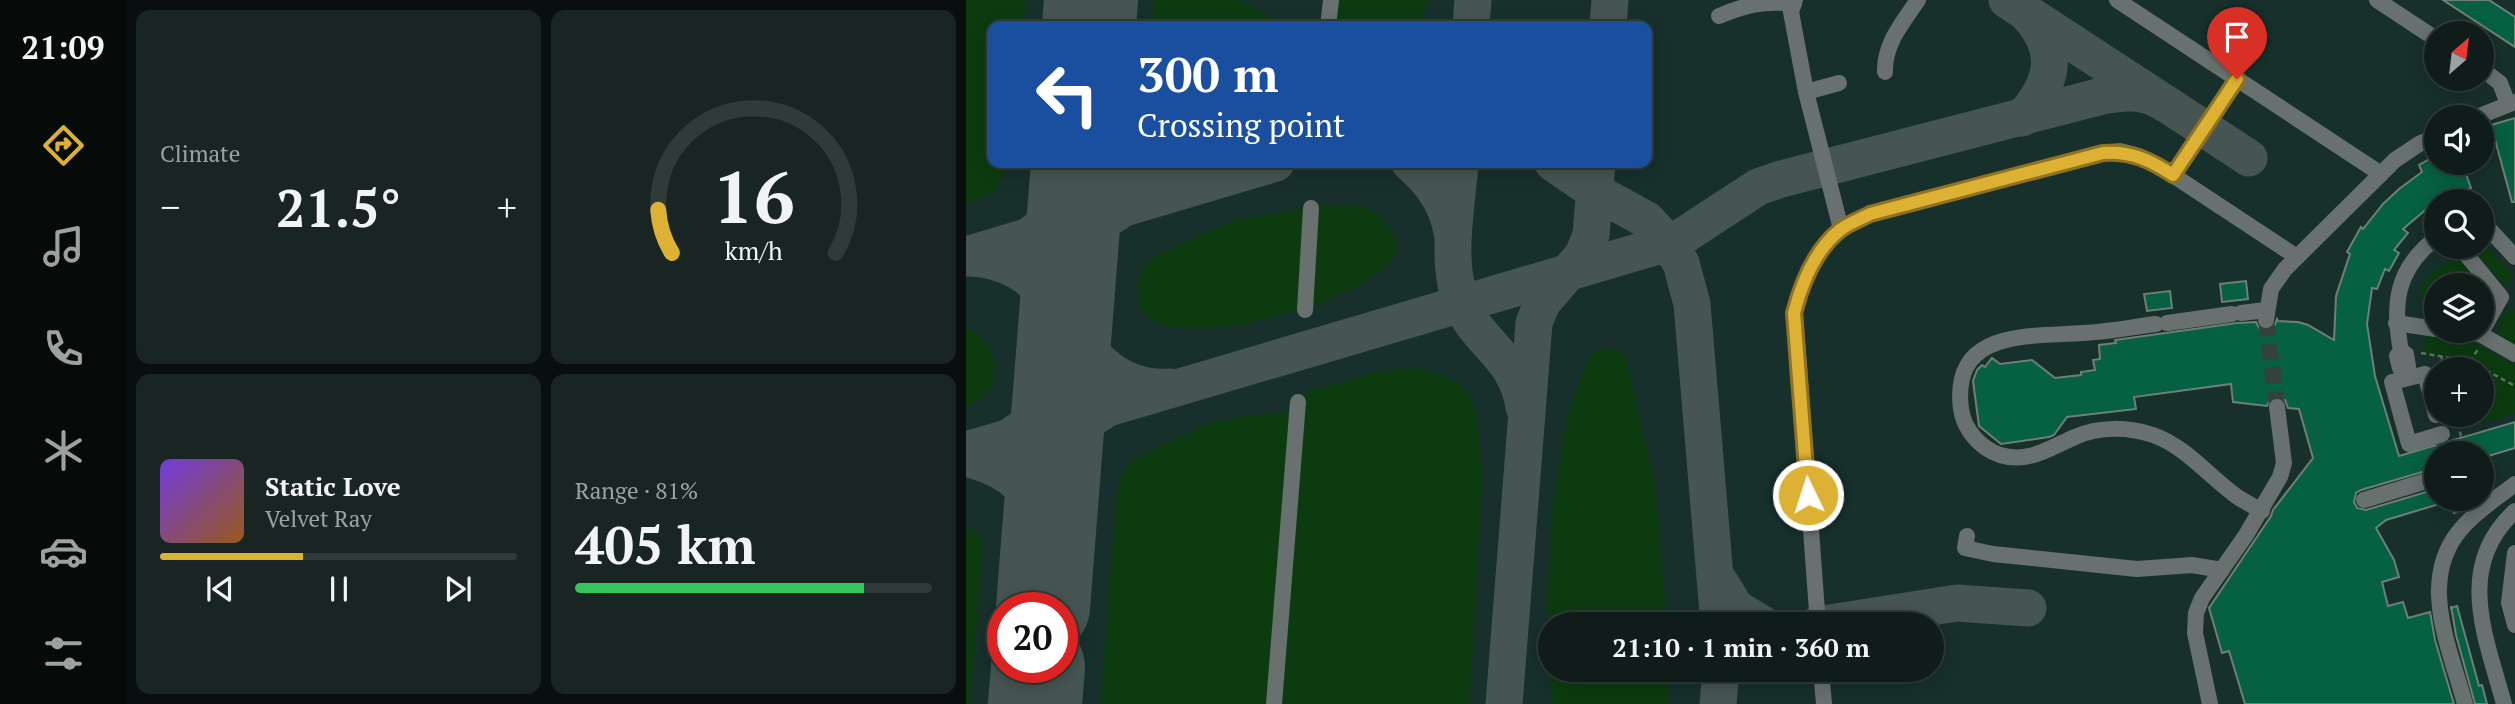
<!DOCTYPE html>
<meta charset="utf-8">
<style>
:root{--surface:#101c1a;--page:#192523;--text:#f1f3f6;--muted:#9ca1a2;--line:#303a39;--accent:#ddb133}
body{margin:0;font-family:"PT Serif",serif;background:var(--page);color:var(--text);height:100vh;display:flex;flex-direction:column;font-size:26px;white-space:nowrap}
*{box-sizing:border-box;margin:0}
p{font-size:23px;color:var(--muted)}
.icon{flex:none;width:38px;height:38px;fill:none;stroke:currentColor;stroke-width:2;stroke-linecap:round;stroke-linejoin:round}
.map{position:relative;flex:1;overflow:hidden}
.details{display:flex;flex-direction:column;gap:10px;padding:10px;background:#090f0e;width:840px}
.details>*{flex:none}
.banner{position:absolute;left:21px;top:21px;width:665px;height:147px;border-radius:14px;box-shadow:0 4px 18px #0003,0 0 0 2px var(--line);background:#1a4fa0;color:#fff;overflow:hidden}
.needle{width:46px;rotate:28deg}
.buttons{position:absolute;left:1458px;top:21px;display:grid;gap:14px}
.buttons a{display:grid;place-items:center;width:70px;height:70px;border-radius:50%;background:var(--surface);box-shadow:0 4px 18px #0003,0 0 0 2px var(--line);font-size:35px}
.speed{position:absolute;left:21px;top:592px;display:flex;gap:14px;font-size:35px;font-weight:700;text-align:center}
.speed>*{display:grid;place-content:center;width:91px;height:91px;border-radius:50%;background:var(--surface);box-shadow:0 4px 18px #0003,0 0 0 2px var(--line);line-height:1}
.speed .limit{border:10px solid #d22;background:#fff;color:#111}
.pin{position:absolute;display:grid;place-items:center;width:60px;height:60px;color:#fff;margin:-72px -30px;border-radius:50% 50% 50% 0;rotate:-45deg;box-shadow:0 0 7px #0007}
.pin .icon{rotate:45deg}
.me{position:absolute;width:77px;margin:-38px;rotate:356deg;stroke-linejoin:round;filter:drop-shadow(0 0 5px #0008)}
.turn{display:flex;align-items:center;gap:24px;height:147px;padding:0 35px;font-size:32px}
.turn .icon{width:91px;height:91px;stroke-width:2.5}
.turn b{display:block;font-size:49px;line-height:60px}
.big{font-size:52px;font-weight:700;line-height:1.1}
.details .card{flex:1;display:flex;flex-direction:column;justify-content:center;gap:10px;min-width:0;padding:0 24px;border-radius:14px;background:var(--page)}
.details .dial{align-items:center;gap:0}
.dial svg{height:182px;overflow:visible;fill:none;stroke:var(--line);stroke-width:7;stroke-linecap:round;text-anchor:middle}
.dial text{fill:var(--text);stroke:none}
.song{display:flex;align-items:center;gap:21px}
.cover{width:84px;height:84px;border-radius:10px;background:linear-gradient(135deg,hsl(260 70% 55%),hsl(30 70% 35%))}
.played{height:7px;border-radius:4px;background:linear-gradient(90deg,var(--accent) 40%,var(--line) 40%)}
.keys{display:flex;justify-content:space-around;direction:ltr}
.heat{display:flex;justify-content:space-between;align-items:center;font-size:38px;direction:ltr}
.charge{height:10px;border-radius:5px;background:linear-gradient(90deg,#34c759 81%,var(--line) 0)}
.details .tiles{flex:1;display:grid;gap:10px;grid-template-columns:repeat(2,1fr)}
.trip{position:absolute;left:572px;top:612px;width:406px;height:70px;border-radius:35px;background:var(--surface);box-shadow:0 4px 18px #0003,0 0 0 2px var(--line);font-weight:700;line-height:70px;text-align:center}
main{display:flex;flex:1;min-height:0}
.tabs{display:flex;flex-direction:column;width:126px;justify-content:space-around;align-items:center;background:#060b0a;color:var(--muted)}
.tabs .icon{width:49px;height:49px}
.tabs .current{color:var(--accent)}
.tabs b{font-size:32px;color:var(--text)}
.map>svg:first-child{display:block}
.built{fill:#17302c;fill-rule:evenodd}
.green{fill:#0c3b10}
.lines{fill:none;stroke-linecap:round;stroke-linejoin:round}
.taxiway{stroke:#465552;stroke-width:37}
.runway{stroke:#465552;stroke-width:94}
.building{fill:#066042;stroke:#6f7f77;stroke-width:2}
.minor-tunnel{stroke:#33423f;stroke-width:16;stroke-dasharray:16 8;stroke-linecap:butt}
.path{stroke:#606e6b;stroke-width:2.5;stroke-dasharray:5 3.5;stroke-linecap:butt}
.minor{stroke:#687070;stroke-width:16}
.route-casing{stroke:#907321;stroke-width:18}
.route{stroke:#ddb133;stroke-width:12}
</style>
<main>
<nav class="tabs">
<b>21:09</b>
<svg class="icon current" aria-label="directions" viewBox="0 0 24 24"><path d="M12 3l9 9-9 9-9-9zM9 14v-3h6M13 9l2 2-2 2"/></svg>
<svg class="icon" aria-label="music" viewBox="0 0 24 24"><path d="M9 18V5l10-2v13"/><circle cx="6" cy="18" r="3"/><circle cx="16" cy="16" r="3"/></svg>
<svg class="icon" aria-label="phone" viewBox="0 0 24 24"><path d="M5 4h4l2 5-3 2q2 4 5 5l2-3 5 2v4C11 20 4 13 5 4z"/></svg>
<svg class="icon" aria-label="climate" viewBox="0 0 24 24"><path d="M12 3v18M4 7l16 10M4 17L20 7"/></svg>
<svg class="icon" aria-label="car" viewBox="0 0 24 24"><path d="M5 17H2v-5l4-1 3-4h7l3 4 3 1v5h-3M9 17h6M6 11h13"/><circle cx="7" cy="17" r="2"/><circle cx="17" cy="17" r="2"/></svg>
<svg class="icon" aria-label="filters" viewBox="0 0 24 24"><path d="M4 7h16M4 17h16"/><circle cx="9" cy="7" r="2"/><circle cx="15" cy="17" r="2"/></svg>
</nav>
<section class="details">
<div class="tiles">
<div class="card"><p>Climate</p>
<div class="heat"><a>−</a><b class="big">21.5°</b><a>+</a></div>
</div>
<div class="card dial"><svg viewBox="0 0 100 80">
<path d="M14 69A42 42 0 1 1 86 69"/>
<path d="M14 69A42 42 0 0 1 8 50" stroke="#ddb133"/>
<text x="50" y="56" font-size="32" font-weight="700">16</text>
<text x="50" y="72" font-size="11">km/h</text>
</svg></div>
<div class="card">
<div class="song"><i class="cover"></i><div><b>Static Love</b><p>Velvet Ray</p></div></div>
<div class="played"></div>
<div class="keys"><svg class="icon" aria-label="previous" viewBox="0 0 24 24"><path d="M18 5L8 12l10 7zM5 5v14"/></svg><svg class="icon" aria-label="pause" viewBox="0 0 24 24"><path d="M8 5v14M16 5v14"/></svg><svg class="icon" aria-label="next" viewBox="0 0 24 24"><path d="M6 5l10 7-10 7zM19 5v14"/></svg></div>
</div>
<div class="card"><p>Range · 81%</p><b class="big">405 km</b><div class="charge"></div></div>
</div>
</section>
<div class="map">
<svg width="1549" height="704" viewBox="0 0 1549 704">
<rect width="100%" height="100%" fill="#152522"/>
<path class="built" d="M0 0H1549V704H0ZM26 26H681V163H26ZM1470 33H1516V79H1470ZM1470 117H1516V163H1470ZM1470 201H1516V247H1470ZM1470 285H1516V331H1470ZM1470 369H1516V415H1470ZM1470 453H1516V499H1470ZM37 607H96V667H37ZM584 625H966V670H584Z"/>
<g class="green">
<polygon points="0,0 61,0 59,26 26,26 26,163 41,163 29,191 0,206"/>
<polygon points="188,0 275,0 318,26 186,26"/>
<polygon points="369,0 461,0 454,26 369,26"/>
<path d="M386 205C415 211 421 218 432 246L428 258 419 268 395 284 352 305 289 322 238 329 201 327 183 320 173 307 172 284 176 268 187 258 215 244 265 221 352 206Z"/>
<polygon points="1516,241 1548,276 1541,287 1509,252 1501,247 1516,247"/>
<path d="M1485 262H1494L1499 266 1519 288V297L1516 304V285H1470V319L1465 318C1442 299 1460 268 1485 262Z"/>
<path d="M1543 310 1549 311V345C1530 334 1523 327 1543 310Z"/>
<path d="M0 327C24 338 37 366 23 391 18 399 8 403 0 406Z"/>
<polygon points="1458,336 1508,344 1549,365 1549,414 1501,427 1498,415 1516,415 1516,369 1485,369 1482,358 1456,354"/>
<polygon points="643,348 658,354 661,361 689,484 701,625 584,625 584,670 703,670 701,704 587,704 580,665 584,525 600,419 622,360 627,353"/>
<path d="M445 368C465 371 490 375 502 394 523 427 513 530 511 570 509 615 506 659 503 704H134L151 493 156 473 169 459 243 423 279 416 339 411V393L409 372Z"/>
<polygon points="0,526 14,536 17,546 4,704 0,704"/>
</g>
<g class="lines">
<g class="taxiway">
<polyline points="124,0 125,3"/>
<polyline points="1041,0 1283,158"/>
<polyline points="505,26 507,0"/>
<polyline points="642,26 644,0"/>
<path d="M1056 118C1087 84 1095 52 1063 16"/>
<path d="M153 163C171 180 198 188 223 186"/>
<path d="M444 163C466 182 481 203 486 232"/>
<path d="M494 163C491 207 479 259 495 302 511 344 551 355 558 407"/>
<polyline points="587,163 628,191 681,220 702,243 715,263 726,304 753,625"/>
<path d="M152 212C64 261 108 394 205 387"/>
<path d="M68 232C89 218 102 201 111 177"/>
<polyline points="0,255 310,163"/>
<path d="M0 258C37 257 74 278 90 312 94 320 96 330 98 338"/>
<path d="M49 433C71 420 85 402 95 378"/>
<path d="M0 450 702 243 714 238 792 187 815 179 1136 96C1158 92 1178 90 1198 103"/>
<path d="M0 458C48 470 72 494 82 543"/>
<path d="M87 480C97 452 108 428 136 412"/>
<polyline points="750,576 770,608 798,625"/>
<polyline points="851,625 991,603 1062,608"/>
<polyline points="538,704 568,323 576,303 617,255 625,235 631,163"/>
<polyline points="752,704 755,670"/>
</g>
<g class="runway">
<polyline points="123,26 125,0"/>
<polyline points="77,607 112,163"/>
<polyline points="69,704 72,667"/>
</g>
</g>
<g class="building">
<polygon points="1477,0 1523,0 1549,17 1549,47"/>
<polygon points="1549,118 1549,202 1546,202 1525,125"/>
<polygon points="1469,156 1470,163 1496,163 1505,188 1470,201 1437,229 1442,233 1428,250 1433,253 1423,271 1419,269 1411,289 1406,288 1401,324 1409,376 1433,456 1549,422 1549,448 1516,458 1516,453 1470,453 1470,468 1395,490 1390,493 1388,502 1391,508 1400,510 1470,489 1470,505 1420,520 1410,528 1428,560 1433,577 1416,582 1422,606 1437,602 1442,618 1464,612 1469,640 1488,704 1279,704 1263,651 1256,653 1243,608 1305,516 1307,510 1347,458 1333,409 1322,408 1319,400 1310,397 1304,399 1301,406 1267,402 1265,384 1168,397 1170,409 1101,417 1088,435 1083,437 1035,444 1013,426 1007,381 1011,370 1016,365 1019,367 1026,358 1034,364 1066,360 1089,378 1115,375 1115,372 1129,370 1127,360 1134,359 1133,345 1150,343 1149,340 1271,323 1290,322 1293,328 1299,330 1308,327 1311,319 1312,321 1332,322 1342,325 1368,340 1370,296 1384,254 1381,252 1395,227 1397,229 1417,204 1433,189 1456,172 1453,165"/>
<polygon points="1280,281 1282,299 1256,302 1254,284"/>
<polygon points="1204,291 1206,308 1181,311 1178,294"/>
<polygon points="1484,499 1497,499 1500,509 1488,513"/>
<polygon points="1485,606 1485,608 1491,606 1513,686 1516,685 1521,704 1509,704 1490,635"/>
</g>
<g class="lines">
<g class="minor-tunnel">
<polyline points="1300,320 1311,407"/>
<polyline points="1478,442 1481,453"/>
</g>
<g class="path">
<polyline points="1455,353 1503,361 1549,386"/>
<polyline points="1475,356 1479,369"/>
<polyline points="1500,369 1512,349"/>
<polyline points="1490,415 1499,453"/>
</g>
<g class="minor">
<polyline points="829,0 825,12 840,92 875,229"/>
<polyline points="1151,0 1415,174"/>
<polyline points="1411,0 1470,39"/>
<path d="M753 16C779 5 799 0 828 4"/>
<polyline points="362,26 365,0"/>
<polyline points="1516,69 1534,83 1542,104"/>
<path d="M919 72C918 44 937 22 952 0"/>
<polyline points="840,92 873,83"/>
<polyline points="1511,117 1549,102"/>
<polyline points="1207,175 1271,79"/>
<polyline points="1516,226 1524,230 1549,257"/>
<polyline points="339,310 345,208"/>
<polyline points="1275,313 1300,310"/>
<polyline points="1300,320 1305,289 1319,269 1429,160 1453,144 1470,136"/>
<polyline points="1201,323 1266,314"/>
<polyline points="1430,323 1470,329"/>
<path d="M1190 324C1166 327 1141 332 1117 333 1062 337 985 329 995 409 998 430 1014 448 1034 455 1063 464 1085 447 1109 437 1133 426 1163 427 1187 435 1221 447 1244 478 1273 498 1280 502 1288 507 1296 511"/>
<polyline points="1487,331 1514,334 1535,297 1494,247"/>
<polyline points="1514,334 1549,354"/>
<path d="M1435 351 1431 356 1434 368 1441 378 1442 366 1440 354 1435 351C1426 304 1430 269 1470 238"/>
<polyline points="1470,415 1459,374 1426,382 1443,444 1476,434"/>
<polyline points="1398,500 1470,478"/>
<polyline points="1001,536 999,548 1027,554 1171,569 1226,565 1256,570"/>
<polyline points="1549,553 1543,603 1549,625"/>
<path d="M852 625 829 313C836 282 849 250 874 230 883 223 895 219 904 214L1137 153 1154 151 1173 156 1190 164 1331 257"/>
<polyline points="855,670 858,704"/>
<polyline points="308,704 332,402"/>
<polyline points="1244,704 1229,633 1230,613 1236,598 1280,535 1314,477 1318,463 1311,407"/>
<path d="M1499 704C1484 648 1451 580 1495 529 1510 511 1531 498 1549 484"/>
<path d="M1538 704C1520 637 1488 567 1549 511"/>
</g>
</g>
<g class="lines">
<defs>
<path id="route" d="M842 495 828 313C836 282 849 250 874 230 883 223 895 219 904 214L1137 153C1165 151 1184 160 1207 175L1271 79"/>
</defs>
<use href="#route" class="route-casing"/>
<use href="#route" class="route"/>
</g>
</svg>
<div class="buttons">
<a><svg class="needle" viewBox="-14 -14 28 28"><path d="M0-13l5 13h-10z" fill="#e53935"/><path d="M0 13l5-13h-10z" fill="#9ca1a2"/></svg></a>
<a><svg class="icon" aria-label="sound" viewBox="0 0 24 24"><path d="M4 9h4l5-4v14l-5-4H4zM17 9q2 3 0 6"/></svg></a>
<a><svg class="icon" aria-label="search" viewBox="0 0 24 24"><circle cx="10" cy="10" r="6"/><path d="M15 15l6 6"/></svg></a>
<a><svg class="icon" aria-label="layers" viewBox="0 0 24 24"><path d="M12 4l9 5-9 5-9-5zM3 14l9 5 9-5"/></svg></a>
<a>+</a>
<a>−</a>
</div>
<div class="speed"><div class="limit">20</div></div>
<div class="pin" style="left:1271px;top:79px;background:#d93025"><svg class="icon" aria-label="arrive" viewBox="0 0 24 24"><path d="M6 21V4h12l-3 4 3 4H6"/></svg></div>
<svg class="me" style="left:842px;top:495px" viewBox="-20 -20 40 40"><circle r="17" fill="#ddb133" stroke="#fff" stroke-width="3"/><path d="M0-11L8 9 0 5-8 9z" fill="#fff"/></svg>
<div class="trip">21:10 · 1 min · 360 m</div>
<div class="banner">
<div class="turn"><svg class="icon" aria-label="left" viewBox="0 0 24 24"><path d="M17 20v-9H6M10 6l-5 5 5 5"/></svg><div><b>300 m</b>Crossing point</div></div>
</div>
</div>
</main>
